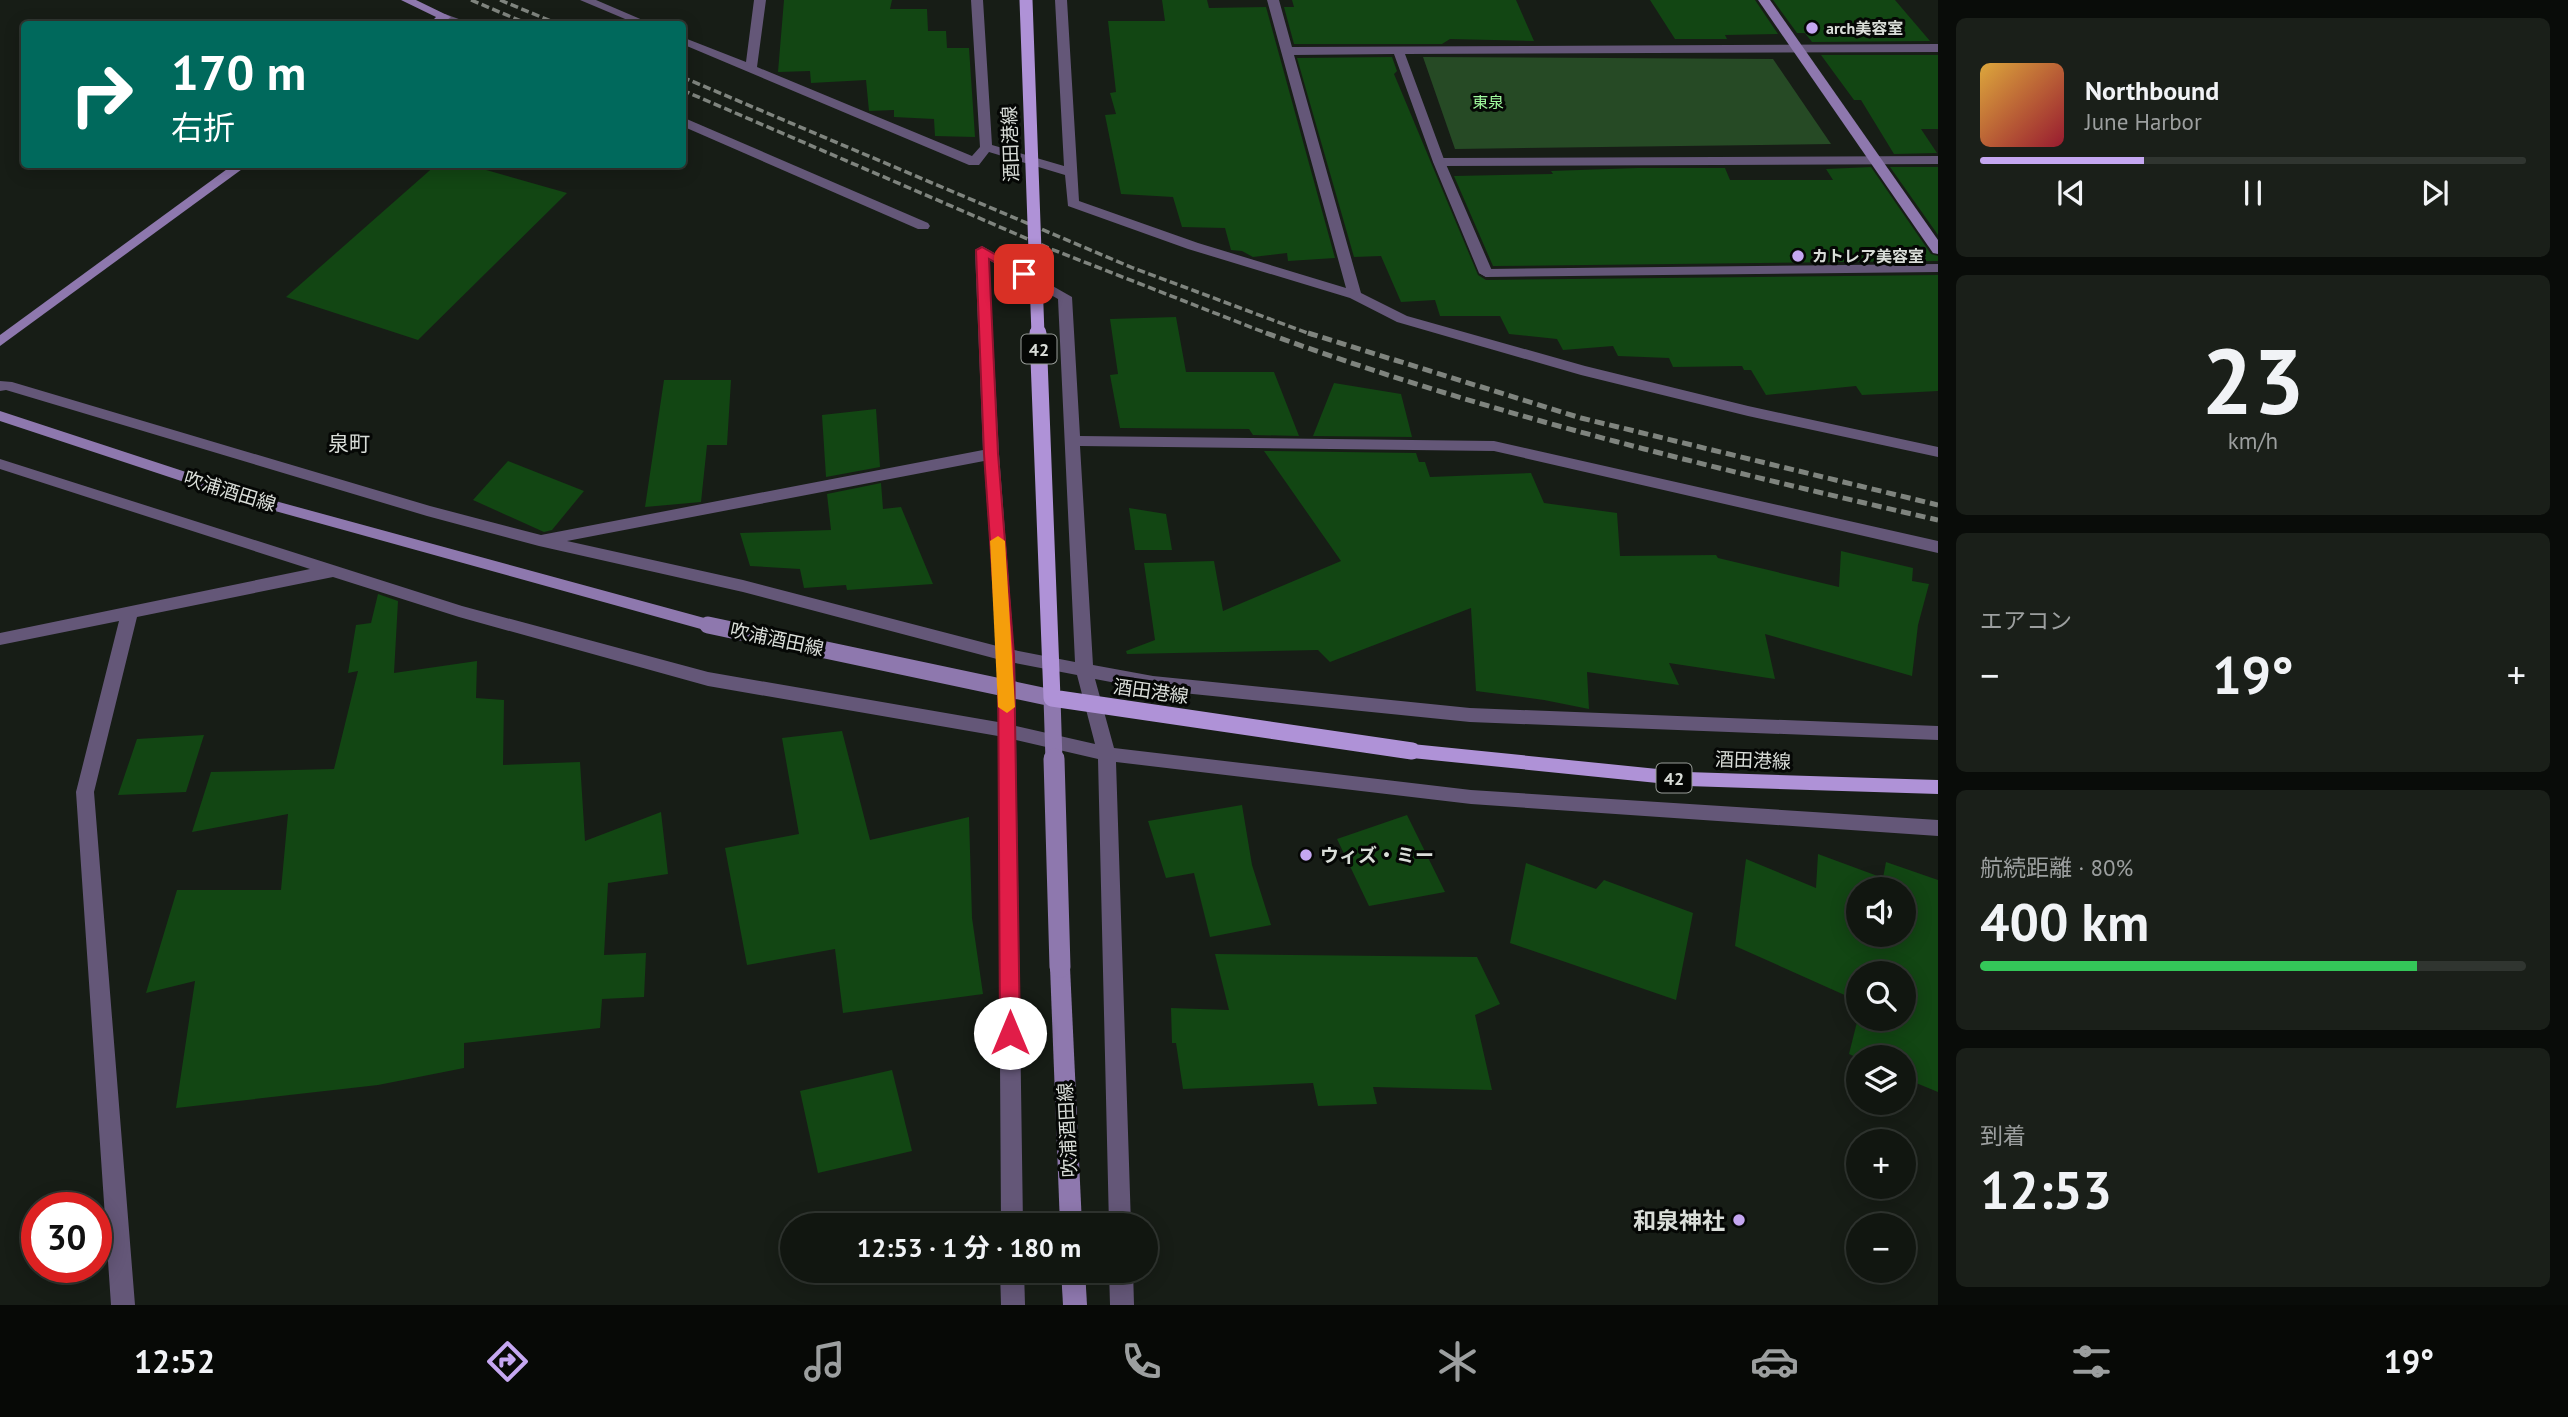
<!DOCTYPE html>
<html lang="ja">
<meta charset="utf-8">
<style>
:root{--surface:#111610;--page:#1a1f19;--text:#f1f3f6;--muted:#9c9f9f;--line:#303530;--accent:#c5a7f1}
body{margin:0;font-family:"PT Sans","Noto Sans JP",sans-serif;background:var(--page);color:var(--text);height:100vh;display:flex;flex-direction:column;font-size:26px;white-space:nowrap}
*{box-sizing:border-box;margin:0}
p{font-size:23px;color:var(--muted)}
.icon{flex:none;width:38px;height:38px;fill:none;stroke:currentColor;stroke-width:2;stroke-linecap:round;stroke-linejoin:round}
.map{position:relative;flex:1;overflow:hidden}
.side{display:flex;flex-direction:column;gap:18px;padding:18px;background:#090c09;width:630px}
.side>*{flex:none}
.top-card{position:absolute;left:21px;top:21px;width:665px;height:147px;border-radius:7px;box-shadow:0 4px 18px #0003,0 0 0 2px var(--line);background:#00695c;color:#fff;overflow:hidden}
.fabs{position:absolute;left:1846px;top:877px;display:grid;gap:14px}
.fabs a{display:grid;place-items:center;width:70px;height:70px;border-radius:50%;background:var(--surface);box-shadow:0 4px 18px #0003,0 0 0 2px var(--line);font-size:35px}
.speed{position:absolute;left:21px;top:1192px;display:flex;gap:14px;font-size:35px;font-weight:700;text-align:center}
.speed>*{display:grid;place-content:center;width:91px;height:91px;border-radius:50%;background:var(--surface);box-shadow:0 4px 18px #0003,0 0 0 2px var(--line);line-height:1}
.speed .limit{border:10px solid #d22;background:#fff;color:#111}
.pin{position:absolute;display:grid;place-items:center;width:60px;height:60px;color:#fff;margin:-30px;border-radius:14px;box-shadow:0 4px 10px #0006}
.me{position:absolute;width:77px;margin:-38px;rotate:0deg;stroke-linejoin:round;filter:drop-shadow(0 0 5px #0008)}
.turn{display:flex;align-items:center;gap:24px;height:147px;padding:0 35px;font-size:32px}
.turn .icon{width:91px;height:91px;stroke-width:2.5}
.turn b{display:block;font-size:49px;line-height:60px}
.big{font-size:52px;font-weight:700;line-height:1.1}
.side .tile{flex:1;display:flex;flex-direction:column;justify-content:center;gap:10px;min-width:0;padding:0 24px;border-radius:10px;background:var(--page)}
.side .dial{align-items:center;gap:0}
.dial b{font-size:91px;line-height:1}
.song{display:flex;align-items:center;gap:21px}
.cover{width:84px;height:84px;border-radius:10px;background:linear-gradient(135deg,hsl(40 70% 55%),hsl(350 70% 35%))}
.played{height:7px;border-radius:4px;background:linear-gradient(90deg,var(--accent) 30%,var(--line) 30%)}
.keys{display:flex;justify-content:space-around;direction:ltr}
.heat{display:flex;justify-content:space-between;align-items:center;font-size:38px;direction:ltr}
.charge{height:10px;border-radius:5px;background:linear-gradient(90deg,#34c759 80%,var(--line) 0)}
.trip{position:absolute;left:780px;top:1213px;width:378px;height:70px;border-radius:35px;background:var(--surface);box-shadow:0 4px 18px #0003,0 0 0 2px var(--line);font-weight:700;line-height:70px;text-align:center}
.dock{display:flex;height:112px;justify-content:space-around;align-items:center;background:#070906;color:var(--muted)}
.dock .icon{width:49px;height:49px}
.dock .current{color:var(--accent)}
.dock b{font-size:32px;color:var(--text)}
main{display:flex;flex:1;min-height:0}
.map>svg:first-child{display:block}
.green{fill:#264a25}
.building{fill:#124613;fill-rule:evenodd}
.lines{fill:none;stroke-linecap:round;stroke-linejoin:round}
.lane{fill:#645778;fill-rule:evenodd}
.street{fill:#645778;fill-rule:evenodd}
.secondary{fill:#8e78ae;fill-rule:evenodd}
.primary{fill:#af92d7;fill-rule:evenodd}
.rail-far1{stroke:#7f847e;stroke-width:3.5;stroke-dasharray:8 3.5;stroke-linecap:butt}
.rail{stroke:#7f847e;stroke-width:5;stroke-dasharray:10 5;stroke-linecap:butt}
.secondary-bridge-far1{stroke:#8e78ae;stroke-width:17}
.secondary-bridge{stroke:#8e78ae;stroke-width:21}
.primary-bridge-far1{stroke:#af92d7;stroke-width:13}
.primary-bridge{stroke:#af92d7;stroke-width:17}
.route{fill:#e11d48;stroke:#92132f;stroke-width:2}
.slow{fill:#f59e0b}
.poi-dot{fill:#c5a7f1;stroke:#050705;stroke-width:2.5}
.labels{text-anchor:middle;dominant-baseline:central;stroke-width:6;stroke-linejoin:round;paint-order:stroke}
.far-poi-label{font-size:16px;font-weight:bold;fill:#d9ddd8;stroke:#050705;text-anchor:start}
.far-park-label{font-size:16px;fill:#9ffa9d;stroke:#050705}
.shield{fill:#050705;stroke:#999d99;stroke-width:2}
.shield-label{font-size:18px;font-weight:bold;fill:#d9ddd8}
.street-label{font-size:19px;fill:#d9ddd8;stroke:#050705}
.poi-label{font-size:19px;font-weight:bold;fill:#d9ddd8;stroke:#050705;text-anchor:start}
.neighbourhood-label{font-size:21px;fill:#d9ddd8;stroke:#050705}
.near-poi-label{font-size:23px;font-weight:bold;fill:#d9ddd8;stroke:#050705;text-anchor:end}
</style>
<main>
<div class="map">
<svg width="1938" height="1305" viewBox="0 0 1938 1305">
<rect width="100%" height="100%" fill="#171d16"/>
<polygon class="green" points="1423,57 1773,59 1831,144 1455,149"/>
<g class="building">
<polygon points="784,0 892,0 890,9 927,9 928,31 946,31 947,48 969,48 975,137 935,136 934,119 894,117 894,110 869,111 866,80 811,83 810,71 778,72"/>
<polygon points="1162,0 1207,0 1209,8 1266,7 1335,258 1288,261 1287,253 1253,257 1242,251 1231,250 1225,228 1182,227 1173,197 1121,194 1105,115 1116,114 1110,93 1116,92 1108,21 1165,21"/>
<polygon points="1292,0 1516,0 1534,41 1450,39 1442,44 1294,44 1284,7 1294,7"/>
<polygon points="1650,0 1755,0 1778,34 1725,35 1727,39 1675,39"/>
<polygon points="1773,0 1895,0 1930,41 1812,42 1805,33 1797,33"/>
<polygon points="1821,55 1938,55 1938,129 1921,129 1937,153 1894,154 1861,100 1854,100"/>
<polygon points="1392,57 1397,71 1394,74 1478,275 1486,280 1938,275 1938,391 1862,395 1856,386 1766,395 1751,370 1744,370 1742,366 1673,367 1669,358 1618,356 1613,346 1563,350 1557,339 1509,334 1500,316 1440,316 1435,300 1401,302 1381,256 1354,257 1297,58"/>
<polygon points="437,164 465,164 567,193 418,340 286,297"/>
<polygon points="1871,167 1931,254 1938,256 1938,261 1493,266 1454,176 1553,174 1551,171 1637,168 1725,168 1730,180 1833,180 1826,169"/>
<polygon points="1890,167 1938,167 1938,235"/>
<polygon points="1176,317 1186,372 1274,372 1299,436 1253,435 1249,429 1120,428 1110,375 1118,374 1110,319"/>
<polygon points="664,380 731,380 727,445 707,445 701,502 645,507"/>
<polygon points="1334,383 1401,394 1412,437 1313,436"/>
<polygon points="876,409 880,467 826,477 822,415"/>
<polygon points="1264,451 1416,453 1419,462 1425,462 1430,477 1531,473 1544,503 1617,513 1620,556 1716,555 1718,558 1839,587 1841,551 1913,568 1912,581 1929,584 1918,625 1912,676 1765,634 1775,679 1669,663 1679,685 1587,672 1589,709 1544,700 1476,691 1471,608 1330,662 1318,650 1127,654 1126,651 1155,640 1144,563 1214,561 1223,611 1341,561"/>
<polygon points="508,461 584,491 552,530 544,532 473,500"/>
<polygon points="881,483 883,509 901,507 933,584 847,590 846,585 804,588 800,569 750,566 740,533 831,530 827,494"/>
<polygon points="1129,508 1166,514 1172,550 1135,550"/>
<polygon points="378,594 398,601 394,673 477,661 476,698 504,700 503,765 580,762 585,841 661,812 668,874 608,883 604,955 646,953 644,997 602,999 600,1028 464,1043 464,1068 378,1085 176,1108 195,981 146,993 177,890 281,890 288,814 192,832 211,772 334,769 358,671 348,673 356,625 371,623"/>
<polygon points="842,731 870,840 969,817 972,918 983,994 843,1013 835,949 747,965 725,848 799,834 782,738"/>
<polygon points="204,735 186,792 118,795 137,739"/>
<polygon points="1242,805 1252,865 1271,925 1210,937 1194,873 1166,878 1148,821"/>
<polygon points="1407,815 1445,892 1369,906 1337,839"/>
<path d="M1818 854 1883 878 1886 862 1938 880V1092L1904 1078V1057L1858 1058 1849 1054 1858 1018H1904V973H1858V1001L1735 946 1746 859 1816 888ZM1858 889H1904V934H1858Z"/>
<polygon points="1526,863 1596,889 1604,880 1693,913 1676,1000 1510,943"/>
<polygon points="1215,954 1477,957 1500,1004 1475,1015 1492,1090 1373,1087 1377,1104 1318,1106 1313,1083 1183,1089 1176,1043 1172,1043 1171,1008 1229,1010"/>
<polygon points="892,1070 912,1151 818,1173 800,1091"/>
</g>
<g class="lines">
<g class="lane">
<polygon points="1938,156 1938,164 1439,166 1433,162 1439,158"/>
<polygon points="1938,264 1938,272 1486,277 1479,273 1486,269"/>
</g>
<g class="street">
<polygon points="580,0 596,0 652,24 637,24"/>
<polygon points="754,0 766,0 757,67 972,156 980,147 971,0 983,0 992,145 1064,166 1055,0 1067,0 1079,201 1198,243 1346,288 1267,0 1279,0 1292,47 1938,44 1938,52 1405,54 1445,162 1493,273 1486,277 1479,273 1433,162 1394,54 1294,55 1361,293 1407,316 1585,366 1748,406 1938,447 1938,457 1748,416 1581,375 1397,322 1350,298 1188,249 1068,206 1065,175 989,152 979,165 969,165 682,44 682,37 746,62"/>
<polygon points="445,14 467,22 469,24 454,24 441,19 441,15"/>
<polygon points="682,117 928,223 930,226 928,229 918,229 682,126"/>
<path d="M982 246 1072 297 1080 436 1494 441 1938 541V553L1494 451 1080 446 1093 665 1153 676 1470 708 1938 726V740L1470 722 1153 690 1095 679 1114 748 1471 790 1938 820V836L1471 804 1116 762 1131 1225H1109L1098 759 1016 740 1023 1225H1001L998 736 708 686 459 617 333 577 137 617 94 792 135 1305H111L76 792 119 621 0 645V633L310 569 0 469V459L462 606 708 672 998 722 997 659 743 592 539 546 427 516 6 390 0 391V381L12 382 430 506 541 535 983 450 975 250ZM989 260 1058 299 1075 662 1014 650 999 454ZM984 461 997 646 743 580 567 541ZM1015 663 1077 675 1095 744 1016 726Z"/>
<polygon points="1000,1270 1024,1270 1025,1305 1001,1305"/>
<polygon points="1109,1270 1133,1270 1134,1305 1110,1305"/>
</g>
<g class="secondary">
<polygon points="401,0 416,0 451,17 441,24 429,24 436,17"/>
<polygon points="1758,0 1770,0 1938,240 1938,254 1933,253"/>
<polygon points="234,164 249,164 0,346 0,335"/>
<polygon points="0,411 268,499 708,619 717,625 708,631 257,506 0,421"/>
<polygon points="1060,958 1067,961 1070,967 1082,1225 1060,1225 1050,967 1053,961"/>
<polygon points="1061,1270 1085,1270 1087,1305 1063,1305"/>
</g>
<polygon class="primary" points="1412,744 1687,772 1938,780 1938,794 1687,786 1412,758 1405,756 1403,751 1405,746"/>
<g class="rail-far1">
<polyline points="471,0 528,24"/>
<polyline points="500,0 558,24"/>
<polyline points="682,77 1133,268 1313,335"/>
<polyline points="682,90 1051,249 1271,335"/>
</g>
<g class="rail">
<path d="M1266 333C1484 413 1712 468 1938 520"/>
<polyline points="1308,333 1581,418 1938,505"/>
</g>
<polyline class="secondary-bridge-far1" points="708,625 1052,698 1054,761"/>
<polyline class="secondary-bridge" points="1054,759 1060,967"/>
<polyline class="primary-bridge-far1" points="1026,0 1038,335"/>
<polyline class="primary-bridge" points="1038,333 1052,698 1412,751"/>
</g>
<polygon class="route" points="982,247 1030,274 1028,276 1019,276 989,259 998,454 1014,655 1020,1033 1017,1039 1010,1041 1003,1039 1000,1033 998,655 984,454 976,250"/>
<polygon class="slow" points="998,536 1005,541 1015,707 1007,713 998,707 990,541"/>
<g class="poi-dot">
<circle cx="1812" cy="28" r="7"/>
<circle cx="1798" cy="256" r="7"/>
<circle cx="1306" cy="855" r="7"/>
<circle cx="1739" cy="1220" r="7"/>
</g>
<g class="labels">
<g class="far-poi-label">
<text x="1826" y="28">arch美容室</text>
<text x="1812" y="256">カトレア美容室</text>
</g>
<g class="far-park-label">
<text x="1488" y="102">東泉</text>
</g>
<g class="shield">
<rect x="1021.5" y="334.5" width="35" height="29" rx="5"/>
<rect x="1656.5" y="763.5" width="35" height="29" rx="5"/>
</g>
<g class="shield-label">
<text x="1039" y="349">42</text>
<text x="1674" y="778">42</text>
</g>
<g class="street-label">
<text transform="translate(1010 144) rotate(-92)">酒田港線</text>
<text transform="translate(230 491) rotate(17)">吹浦酒田線</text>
<text transform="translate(777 639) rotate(12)">吹浦酒田線</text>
<text transform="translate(1151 691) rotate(8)">酒田港線</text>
<text transform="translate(1753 760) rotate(2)">酒田港線</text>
<text transform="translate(1067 1130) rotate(-93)">吹浦酒田線</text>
</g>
<g class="poi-label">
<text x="1320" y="855">ウィズ・ミー</text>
</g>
<g class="neighbourhood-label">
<text x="349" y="443">泉町</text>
</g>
<g class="near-poi-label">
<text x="1725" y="1220">和泉神社</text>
</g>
</g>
</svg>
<div class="fabs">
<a><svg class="icon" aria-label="sound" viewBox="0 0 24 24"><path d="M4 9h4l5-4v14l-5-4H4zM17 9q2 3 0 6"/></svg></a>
<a><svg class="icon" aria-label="search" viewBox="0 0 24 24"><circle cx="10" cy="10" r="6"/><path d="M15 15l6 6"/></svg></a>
<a><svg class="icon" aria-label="layers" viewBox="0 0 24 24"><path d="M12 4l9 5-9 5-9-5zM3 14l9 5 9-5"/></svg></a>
<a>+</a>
<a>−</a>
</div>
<div class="speed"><div class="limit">30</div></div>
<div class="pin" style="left:1024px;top:274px;background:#d93025"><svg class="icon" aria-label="arrive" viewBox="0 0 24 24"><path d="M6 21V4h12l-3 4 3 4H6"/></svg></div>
<svg class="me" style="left:1010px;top:1033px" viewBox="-20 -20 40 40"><circle r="19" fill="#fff"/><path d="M0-13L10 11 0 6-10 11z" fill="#e11d48"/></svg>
<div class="trip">12:53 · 1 分 · 180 m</div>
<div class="top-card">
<div class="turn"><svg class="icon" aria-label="right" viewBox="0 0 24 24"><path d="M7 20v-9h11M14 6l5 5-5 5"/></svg><div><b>170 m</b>右折</div></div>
</div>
</div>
<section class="side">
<div class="tile">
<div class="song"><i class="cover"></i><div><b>Northbound</b><p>June Harbor</p></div></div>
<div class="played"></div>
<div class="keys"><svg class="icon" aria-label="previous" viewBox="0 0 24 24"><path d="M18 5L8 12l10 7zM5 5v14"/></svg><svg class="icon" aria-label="pause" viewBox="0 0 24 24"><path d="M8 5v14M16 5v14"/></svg><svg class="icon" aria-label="next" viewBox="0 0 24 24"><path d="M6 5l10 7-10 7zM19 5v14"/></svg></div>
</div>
<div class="tile dial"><b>23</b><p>km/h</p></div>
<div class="tile"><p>エアコン</p>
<div class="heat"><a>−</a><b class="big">19°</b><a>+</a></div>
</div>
<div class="tile"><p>航続距離 · 80%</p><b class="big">400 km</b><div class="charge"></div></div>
<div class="tile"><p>到着</p><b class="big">12:53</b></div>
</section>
</main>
<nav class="dock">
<b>12:52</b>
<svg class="icon current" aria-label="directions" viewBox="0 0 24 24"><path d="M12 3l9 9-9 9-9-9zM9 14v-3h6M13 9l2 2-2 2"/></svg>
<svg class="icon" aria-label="music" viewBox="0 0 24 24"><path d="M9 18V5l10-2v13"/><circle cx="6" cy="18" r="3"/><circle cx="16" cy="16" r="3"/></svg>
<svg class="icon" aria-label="phone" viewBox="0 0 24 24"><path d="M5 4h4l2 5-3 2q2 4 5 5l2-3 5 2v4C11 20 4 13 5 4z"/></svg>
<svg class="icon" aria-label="climate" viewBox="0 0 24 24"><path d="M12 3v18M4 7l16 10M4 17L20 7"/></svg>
<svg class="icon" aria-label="car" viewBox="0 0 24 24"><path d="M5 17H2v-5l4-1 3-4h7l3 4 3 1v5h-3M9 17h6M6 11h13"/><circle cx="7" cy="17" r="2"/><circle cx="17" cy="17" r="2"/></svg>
<svg class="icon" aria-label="filters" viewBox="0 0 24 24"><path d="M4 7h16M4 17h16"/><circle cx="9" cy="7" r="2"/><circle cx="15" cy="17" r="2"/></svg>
<b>19°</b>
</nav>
